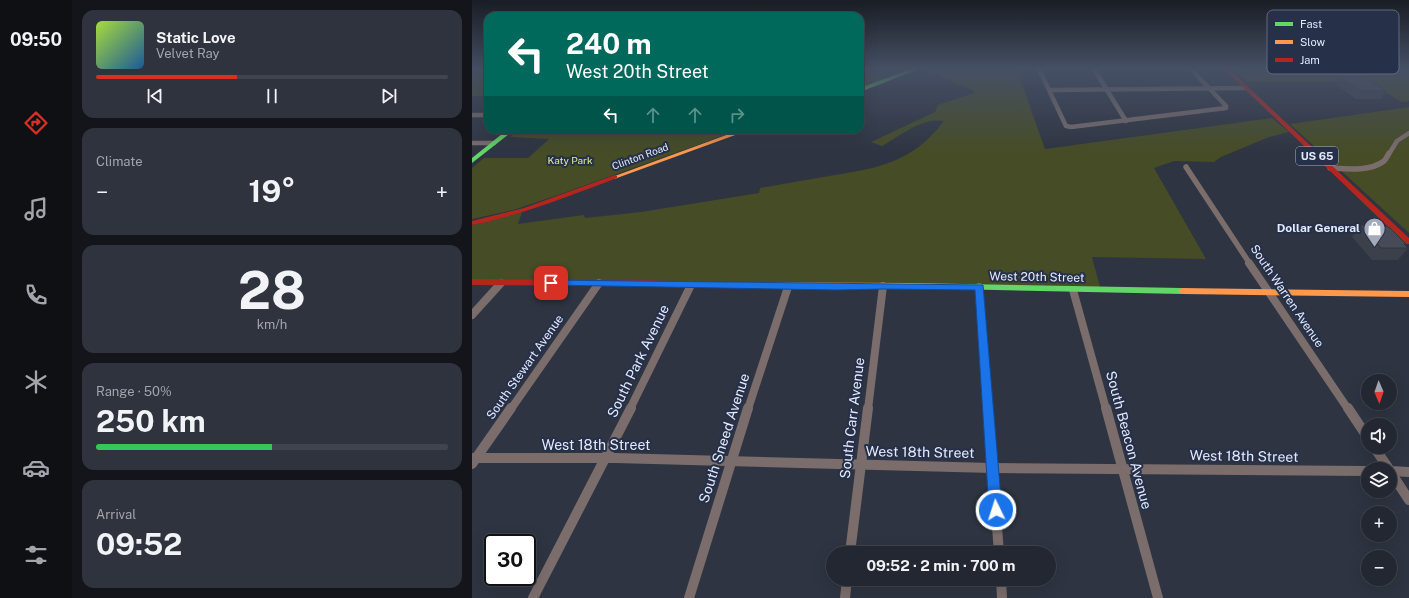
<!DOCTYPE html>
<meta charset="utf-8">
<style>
:root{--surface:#222731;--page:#2e333d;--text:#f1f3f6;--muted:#a2a5ab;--line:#3f444d;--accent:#d93025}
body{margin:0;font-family:"Public Sans",sans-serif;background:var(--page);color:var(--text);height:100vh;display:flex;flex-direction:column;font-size:15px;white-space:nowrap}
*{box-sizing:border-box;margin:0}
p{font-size:13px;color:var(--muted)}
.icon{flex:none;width:22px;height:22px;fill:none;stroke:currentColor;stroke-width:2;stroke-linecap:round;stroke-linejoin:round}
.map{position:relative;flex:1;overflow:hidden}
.side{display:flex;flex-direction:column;gap:10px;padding:10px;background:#13151b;width:400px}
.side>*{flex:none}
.banner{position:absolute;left:12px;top:12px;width:380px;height:122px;border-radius:12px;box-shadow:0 4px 16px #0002,0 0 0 1px var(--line);background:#00695c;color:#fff;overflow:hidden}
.needle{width:26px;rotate:178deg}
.fabs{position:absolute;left:889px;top:374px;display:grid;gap:8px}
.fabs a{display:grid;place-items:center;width:36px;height:36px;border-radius:50%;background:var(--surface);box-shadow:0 4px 16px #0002,0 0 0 1px var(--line);font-size:20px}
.speed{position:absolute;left:12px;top:534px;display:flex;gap:8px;font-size:20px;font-weight:700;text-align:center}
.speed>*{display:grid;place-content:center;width:52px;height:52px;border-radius:50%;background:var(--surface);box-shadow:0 4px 16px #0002,0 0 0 1px var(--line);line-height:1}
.speed .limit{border:2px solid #111;border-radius:6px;background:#fff;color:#111}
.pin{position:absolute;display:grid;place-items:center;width:34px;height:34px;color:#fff;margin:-17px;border-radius:8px;box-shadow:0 2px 6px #0006}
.me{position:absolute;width:44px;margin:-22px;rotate:356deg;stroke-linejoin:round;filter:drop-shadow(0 0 3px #0008)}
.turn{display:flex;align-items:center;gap:14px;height:84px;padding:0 16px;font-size:18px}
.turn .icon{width:52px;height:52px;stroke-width:2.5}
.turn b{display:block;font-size:28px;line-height:34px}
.lanes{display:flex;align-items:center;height:38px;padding:0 16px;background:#0003;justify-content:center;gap:20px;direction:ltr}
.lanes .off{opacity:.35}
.big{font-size:30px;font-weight:700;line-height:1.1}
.side .tile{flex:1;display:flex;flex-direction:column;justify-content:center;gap:6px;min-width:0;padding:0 14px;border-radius:12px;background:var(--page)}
.side .dial{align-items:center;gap:0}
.dial b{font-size:52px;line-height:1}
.song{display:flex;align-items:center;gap:12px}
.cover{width:48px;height:48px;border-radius:6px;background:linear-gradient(135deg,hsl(80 70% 55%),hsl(210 70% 35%))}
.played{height:4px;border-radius:2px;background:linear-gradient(90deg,var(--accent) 40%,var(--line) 40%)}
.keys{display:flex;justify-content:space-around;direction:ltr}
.heat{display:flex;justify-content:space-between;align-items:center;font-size:22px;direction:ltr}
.charge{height:6px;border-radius:3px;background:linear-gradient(90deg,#34c759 50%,var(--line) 0)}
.trip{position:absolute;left:354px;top:546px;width:230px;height:40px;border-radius:20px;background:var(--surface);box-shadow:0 4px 16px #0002,0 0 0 1px var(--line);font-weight:700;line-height:40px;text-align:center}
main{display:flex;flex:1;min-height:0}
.tabs{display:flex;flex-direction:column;width:72px;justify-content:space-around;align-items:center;background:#0e1014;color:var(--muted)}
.tabs .icon{width:28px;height:28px}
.tabs .current{color:var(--accent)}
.tabs b{font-size:18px;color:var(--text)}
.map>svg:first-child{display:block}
.green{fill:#464c25}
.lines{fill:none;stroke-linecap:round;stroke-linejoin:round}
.street-far3{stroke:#7a6d6c;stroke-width:4.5}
.street-far2{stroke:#7a6d6c;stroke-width:5.5}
.street-far1{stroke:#7a6d6c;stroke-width:8}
.street{stroke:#7a6d6c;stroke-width:10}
.fast{fill:#63d668;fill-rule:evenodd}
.slow{fill:#ff974d;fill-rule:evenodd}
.jam{fill:#b3261e;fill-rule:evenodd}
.wall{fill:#3c404b}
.building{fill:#464b57;stroke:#31343d}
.route{fill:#1a73e8;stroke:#114b97}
.labels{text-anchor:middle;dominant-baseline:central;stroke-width:4;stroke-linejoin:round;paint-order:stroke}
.far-street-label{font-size:10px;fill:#e3eafb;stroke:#263049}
.far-park-label{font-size:10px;fill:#e0ec9a;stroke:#263049}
.shield{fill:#263049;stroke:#aab2c6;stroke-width:1}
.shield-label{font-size:11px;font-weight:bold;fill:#e3eafb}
.poi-label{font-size:12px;font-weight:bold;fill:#e3eafb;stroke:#263049;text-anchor:end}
.street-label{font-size:12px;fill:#e3eafb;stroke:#263049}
.near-street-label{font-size:14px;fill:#e3eafb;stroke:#263049}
.key{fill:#263049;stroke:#5f687e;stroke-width:1}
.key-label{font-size:11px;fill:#e3eafb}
</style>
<main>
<nav class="tabs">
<b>09:50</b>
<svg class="icon current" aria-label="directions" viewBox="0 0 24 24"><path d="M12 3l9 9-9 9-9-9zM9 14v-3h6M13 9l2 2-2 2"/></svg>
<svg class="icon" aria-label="music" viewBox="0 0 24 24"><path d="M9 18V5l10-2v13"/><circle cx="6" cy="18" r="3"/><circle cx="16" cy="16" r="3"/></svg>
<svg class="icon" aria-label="phone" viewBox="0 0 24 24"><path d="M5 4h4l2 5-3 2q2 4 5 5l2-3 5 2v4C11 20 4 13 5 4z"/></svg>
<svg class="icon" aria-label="climate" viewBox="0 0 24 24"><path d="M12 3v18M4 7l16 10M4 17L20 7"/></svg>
<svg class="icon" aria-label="car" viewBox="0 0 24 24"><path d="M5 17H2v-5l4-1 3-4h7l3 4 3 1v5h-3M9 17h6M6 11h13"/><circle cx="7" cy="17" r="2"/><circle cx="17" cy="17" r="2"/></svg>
<svg class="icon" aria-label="filters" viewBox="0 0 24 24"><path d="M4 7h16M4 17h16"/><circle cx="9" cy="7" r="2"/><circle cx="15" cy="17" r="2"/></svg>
</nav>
<section class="side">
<div class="tile">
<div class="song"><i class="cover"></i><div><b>Static Love</b><p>Velvet Ray</p></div></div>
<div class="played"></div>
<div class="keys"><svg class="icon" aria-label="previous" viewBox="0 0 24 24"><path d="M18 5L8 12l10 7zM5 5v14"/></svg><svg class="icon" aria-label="pause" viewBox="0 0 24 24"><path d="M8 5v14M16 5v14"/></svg><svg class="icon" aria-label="next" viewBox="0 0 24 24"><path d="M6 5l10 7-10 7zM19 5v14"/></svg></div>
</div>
<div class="tile"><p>Climate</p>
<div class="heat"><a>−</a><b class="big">19°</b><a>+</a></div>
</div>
<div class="tile dial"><b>28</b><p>km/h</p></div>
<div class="tile"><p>Range · 50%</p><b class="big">250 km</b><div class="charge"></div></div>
<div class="tile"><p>Arrival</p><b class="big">09:52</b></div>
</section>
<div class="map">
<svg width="937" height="598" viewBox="0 0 937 598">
<rect width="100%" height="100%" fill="#2e3441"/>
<g class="green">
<polygon points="12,69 16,69 16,96 0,96 0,77"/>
<polygon points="388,69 403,69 398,72 414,79 388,88"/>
<path d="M450 69 545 70 573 149 800 118 817 132 797 137 749 157 742 162 702 161 682 168 734 259 620 257 628 287 0 279V225L50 212 46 224 112 215 113 218 169 212 287 193 288 188C311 184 334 180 357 176 406 168 440 163 472 121 450 117 428 136 410 146L399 142 463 112 466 105 502 93 501 90Z"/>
<polygon points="761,69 937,69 937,101 929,102 898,82 775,82"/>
<polygon points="937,107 937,233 818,124"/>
<polygon points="48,130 267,130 86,195 41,210 0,219 0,168 12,158 56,158 77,139 38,137"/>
</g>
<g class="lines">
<g class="street-far3">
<polyline points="567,69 594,126 599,127 754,108 754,106 719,69"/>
<polyline points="622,69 654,121"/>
<polyline points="578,90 774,88"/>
<polyline points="0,115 16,115"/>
<polyline points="0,143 22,143"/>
<polyline points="917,154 925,141 937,133"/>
</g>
<g class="street-far2">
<polyline points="714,167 778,264"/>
<path d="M858 168C874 169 898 172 912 161 914 159 916 155 917 153"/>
</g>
<g class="street-far1">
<polyline points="777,263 876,409"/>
<polyline points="507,287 516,409"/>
<polyline points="601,290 634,409"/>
<polyline points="0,315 29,283"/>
<polyline points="39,409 127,283"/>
<polyline points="158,409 219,285"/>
<polyline points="276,409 316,287"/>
<polyline points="396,409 411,286"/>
</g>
<g class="street">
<polyline points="516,408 527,553"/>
<polyline points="634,408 686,598"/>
<polyline points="876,408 896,438"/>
<polyline points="902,447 917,469"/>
<polyline points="0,458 143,458 520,468 896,471"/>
<polyline points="0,464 39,408"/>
<polyline points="918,471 937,500"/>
<polyline points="918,471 937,472"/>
<polyline points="378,553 396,408"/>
<polyline points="529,579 530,598"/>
<polyline points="61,598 159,408"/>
<polyline points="217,598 276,408"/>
<polyline points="373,598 375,579"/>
</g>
<g class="fast">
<polygon points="439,69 447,69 388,92 388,88"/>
<polygon points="35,130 42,130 0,163 0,158"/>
<polygon points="438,283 710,288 714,291 710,294 435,288 434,286"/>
</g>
<g class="slow">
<polygon points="268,130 277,130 145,178 143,179 140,177"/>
<polygon points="223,282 438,283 442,286 438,289 220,287 219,285"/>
<polygon points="710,288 937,291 937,297 710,294 706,291"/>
</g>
<g class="jam">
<polygon points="752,69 757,69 937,238 937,244 934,244"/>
<path d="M143 175 145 176V178C97 196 50 215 0 225V221L52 208Z"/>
<polygon points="0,279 174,280 223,282 227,285 223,288 174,286 0,285"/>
</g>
</g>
<g class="wall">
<polygon points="868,77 914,91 909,99 884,99 864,85"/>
<polygon points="888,225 934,244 933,245 936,248 926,260 900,260 880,237"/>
</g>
<g class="building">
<polygon points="868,77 893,77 914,91 888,91"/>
<polygon points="888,225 912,225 918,228 934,244 932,244 936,248 909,248"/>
</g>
<linearGradient id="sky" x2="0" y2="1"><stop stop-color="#191d24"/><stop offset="0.45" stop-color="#465065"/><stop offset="1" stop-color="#465065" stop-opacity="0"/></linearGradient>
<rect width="937" height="153" fill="url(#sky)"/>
<polygon class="route" points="79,280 511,285 530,510 528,514 524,516 519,514 517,510 503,290 411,289 363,290 76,285 75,283 76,281"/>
<defs>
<symbol id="shop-pin" viewBox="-11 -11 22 30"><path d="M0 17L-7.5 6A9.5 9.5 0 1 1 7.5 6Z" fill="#a4aaba" stroke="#263049"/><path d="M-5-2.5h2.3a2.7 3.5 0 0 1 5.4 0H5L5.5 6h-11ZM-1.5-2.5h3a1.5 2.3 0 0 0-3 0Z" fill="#fff"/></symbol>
</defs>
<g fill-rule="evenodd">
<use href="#shop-pin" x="890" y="216" width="25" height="34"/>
</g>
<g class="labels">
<g class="far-street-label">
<text transform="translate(168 156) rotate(-20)">Clinton Road</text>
</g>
<g class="far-park-label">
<text x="98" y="160">Katy Park</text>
</g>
<rect class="shield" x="824" y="147" width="42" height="18" rx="3"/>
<g class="shield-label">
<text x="845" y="156">US 65</text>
</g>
<g class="poi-label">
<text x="888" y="228">Dollar General</text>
</g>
<g class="street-label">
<text transform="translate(565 277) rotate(1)">West 20th Street</text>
<text transform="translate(815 296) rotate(56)">South Warren Avenue</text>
<text transform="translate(53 367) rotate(-55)">South Stewart Avenue</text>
</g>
<g class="near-street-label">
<text transform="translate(166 361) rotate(-64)">South Park Avenue</text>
<text transform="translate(380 418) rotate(-83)">South Carr Avenue</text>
<text transform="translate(252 438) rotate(-72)">South Sneed Avenue</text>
<text transform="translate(657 440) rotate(75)">South Beacon Avenue</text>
<text x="124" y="445">West 18th Street</text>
<text transform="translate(448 452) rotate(1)">West 18th Street</text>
<text transform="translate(772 456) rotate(1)">West 18th Street</text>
</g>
</g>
<rect x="795" y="10" width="132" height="64" rx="6" class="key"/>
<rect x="803" y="22" width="18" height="4" fill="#63d668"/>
<rect x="803" y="40" width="18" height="4" fill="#ff974d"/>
<rect x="803" y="58" width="18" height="4" fill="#b3261e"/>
<g class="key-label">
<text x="828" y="28">Fast</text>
<text x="828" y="46">Slow</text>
<text x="828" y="64">Jam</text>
</g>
</svg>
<div class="fabs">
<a><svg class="needle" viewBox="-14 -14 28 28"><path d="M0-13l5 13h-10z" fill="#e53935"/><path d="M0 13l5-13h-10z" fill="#a2a5ab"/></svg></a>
<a><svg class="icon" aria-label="sound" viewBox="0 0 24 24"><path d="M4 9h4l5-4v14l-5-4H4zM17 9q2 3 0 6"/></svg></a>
<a><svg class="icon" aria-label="layers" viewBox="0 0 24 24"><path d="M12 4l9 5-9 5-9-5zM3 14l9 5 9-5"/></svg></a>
<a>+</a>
<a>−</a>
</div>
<div class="speed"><div class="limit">30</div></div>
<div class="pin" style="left:79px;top:283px;background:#d93025"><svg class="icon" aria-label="arrive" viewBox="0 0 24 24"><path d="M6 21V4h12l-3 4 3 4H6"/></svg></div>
<svg class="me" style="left:524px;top:510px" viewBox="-20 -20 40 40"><circle r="17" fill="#1a73e8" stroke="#fff" stroke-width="3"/><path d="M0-11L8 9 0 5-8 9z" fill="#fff"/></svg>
<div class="trip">09:52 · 2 min · 700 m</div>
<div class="banner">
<div class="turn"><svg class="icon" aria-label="left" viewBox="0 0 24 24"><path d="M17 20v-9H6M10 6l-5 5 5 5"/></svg><div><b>240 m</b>West 20th Street</div></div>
<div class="lanes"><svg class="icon" aria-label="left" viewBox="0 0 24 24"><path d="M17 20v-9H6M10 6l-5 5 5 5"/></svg><svg class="icon off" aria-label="ahead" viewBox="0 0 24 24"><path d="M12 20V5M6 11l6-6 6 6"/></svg><svg class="icon off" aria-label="ahead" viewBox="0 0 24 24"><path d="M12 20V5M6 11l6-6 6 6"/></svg><svg class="icon off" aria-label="right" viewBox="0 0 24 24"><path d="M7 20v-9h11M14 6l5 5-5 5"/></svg></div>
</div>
</div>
</main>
